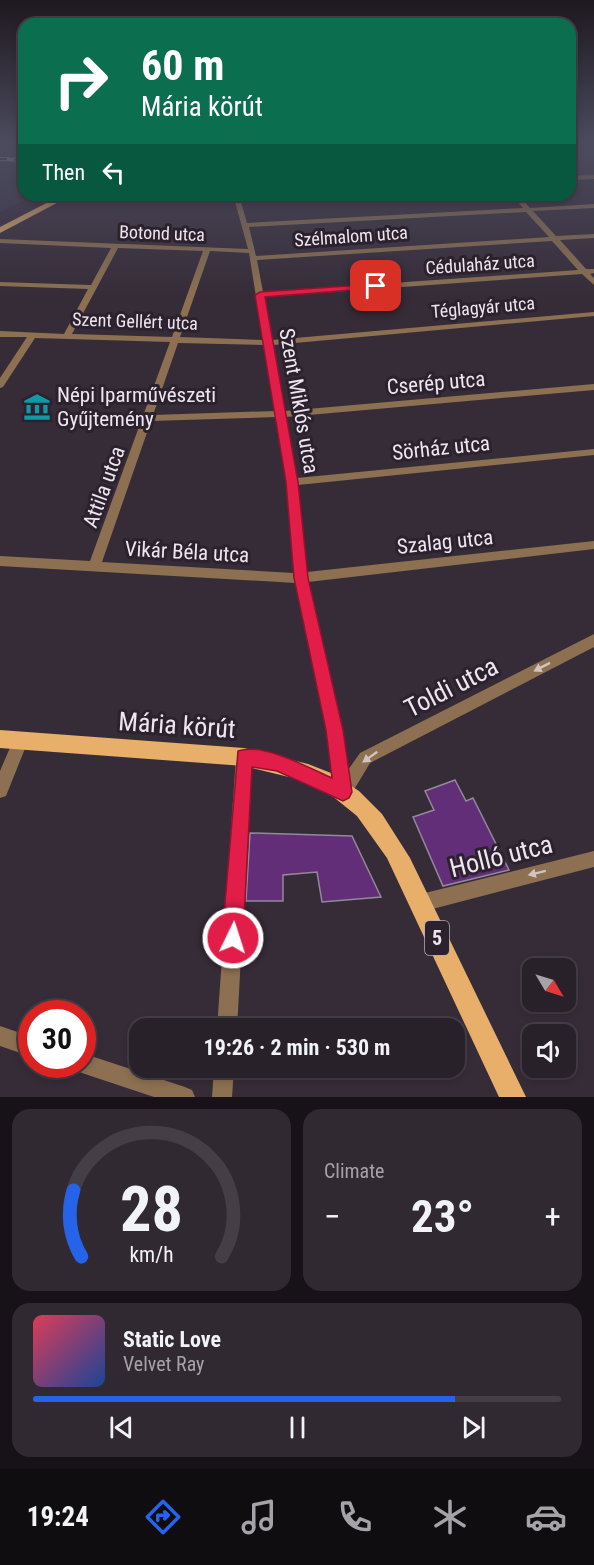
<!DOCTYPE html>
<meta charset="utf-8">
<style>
:root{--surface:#28212a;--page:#302932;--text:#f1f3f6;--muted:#a5a3a8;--line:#443e47;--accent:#2563eb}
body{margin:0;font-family:"Roboto Condensed",sans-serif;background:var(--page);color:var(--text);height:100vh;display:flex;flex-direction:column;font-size:22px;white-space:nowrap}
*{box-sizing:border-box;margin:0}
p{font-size:20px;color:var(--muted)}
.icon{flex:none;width:33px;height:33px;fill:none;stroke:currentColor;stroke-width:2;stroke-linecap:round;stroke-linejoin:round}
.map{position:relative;height:1097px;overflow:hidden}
.panel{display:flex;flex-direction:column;gap:12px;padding:12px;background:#161217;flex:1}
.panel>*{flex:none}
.top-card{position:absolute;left:18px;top:18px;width:558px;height:183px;border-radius:18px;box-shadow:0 3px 9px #0003,0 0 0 2px var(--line);background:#0b6e4f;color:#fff;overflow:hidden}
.needle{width:39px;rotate:128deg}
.tools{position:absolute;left:522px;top:958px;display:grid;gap:12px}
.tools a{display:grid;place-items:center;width:54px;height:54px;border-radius:12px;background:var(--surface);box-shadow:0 3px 9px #0003,0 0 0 2px var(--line);font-size:30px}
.speed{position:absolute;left:18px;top:1000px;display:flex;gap:12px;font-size:30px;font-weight:700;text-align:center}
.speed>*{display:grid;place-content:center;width:78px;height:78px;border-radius:50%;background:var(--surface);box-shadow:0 3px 9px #0003,0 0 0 2px var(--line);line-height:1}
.speed .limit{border:9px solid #d22;background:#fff;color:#111}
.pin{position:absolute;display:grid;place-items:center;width:51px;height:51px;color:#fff;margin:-26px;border-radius:12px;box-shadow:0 3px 9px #0006}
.me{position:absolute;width:66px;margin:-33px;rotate:4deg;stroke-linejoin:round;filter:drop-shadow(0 0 4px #0008)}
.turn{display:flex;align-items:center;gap:21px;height:126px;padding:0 24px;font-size:27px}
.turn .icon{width:78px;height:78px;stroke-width:2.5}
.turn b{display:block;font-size:42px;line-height:51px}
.then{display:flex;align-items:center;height:57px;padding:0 24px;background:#0003;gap:12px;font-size:22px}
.big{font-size:45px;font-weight:700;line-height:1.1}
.panel .card{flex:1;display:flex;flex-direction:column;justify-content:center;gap:9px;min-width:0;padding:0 21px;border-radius:18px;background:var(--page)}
.panel .dial{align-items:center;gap:0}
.dial svg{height:156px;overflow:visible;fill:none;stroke:var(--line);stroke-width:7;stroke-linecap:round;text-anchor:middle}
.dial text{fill:var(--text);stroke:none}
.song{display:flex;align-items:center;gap:18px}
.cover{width:72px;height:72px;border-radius:9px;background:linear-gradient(135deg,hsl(350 70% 55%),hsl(220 70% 35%))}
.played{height:6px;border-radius:3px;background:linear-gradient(90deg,var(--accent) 80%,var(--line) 80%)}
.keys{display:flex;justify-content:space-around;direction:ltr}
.heat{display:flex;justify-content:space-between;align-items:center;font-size:33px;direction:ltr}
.panel .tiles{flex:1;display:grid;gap:12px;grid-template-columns:1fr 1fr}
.card:last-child{grid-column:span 2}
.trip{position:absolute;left:129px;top:1018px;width:336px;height:60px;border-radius:18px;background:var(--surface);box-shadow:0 3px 9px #0003,0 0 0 2px var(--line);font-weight:700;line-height:60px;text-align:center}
.menu{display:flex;height:96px;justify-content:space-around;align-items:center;background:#100d11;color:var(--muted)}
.menu .icon{width:42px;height:42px}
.menu .on{color:var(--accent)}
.menu b{font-size:27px;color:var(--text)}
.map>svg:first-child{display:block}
.built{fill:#433345}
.education{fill:#393546}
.building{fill:#612e77;stroke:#938999;stroke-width:1.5}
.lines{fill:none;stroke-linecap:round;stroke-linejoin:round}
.minor{fill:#8c7051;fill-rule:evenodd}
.primary{fill:#e8af6b;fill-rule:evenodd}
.rail-casing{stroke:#ccc3cd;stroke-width:4}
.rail{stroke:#2c222e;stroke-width:2;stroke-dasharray:7;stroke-linecap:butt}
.oneway{fill:#d1c3c0}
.route{fill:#e11d48;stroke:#92132f;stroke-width:1.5}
.labels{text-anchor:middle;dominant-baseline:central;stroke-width:6;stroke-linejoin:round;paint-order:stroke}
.far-street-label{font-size:18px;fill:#eee6ef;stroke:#2c222e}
.shield{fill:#2c222e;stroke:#b4abb5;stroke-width:1.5}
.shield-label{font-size:20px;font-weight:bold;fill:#eee6ef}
.street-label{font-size:21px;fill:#eee6ef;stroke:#2c222e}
.poi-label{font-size:21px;fill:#eee6ef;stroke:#2c222e;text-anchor:start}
.near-street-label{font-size:26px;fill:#eee6ef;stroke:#2c222e}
</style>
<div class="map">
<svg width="594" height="1097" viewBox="0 0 594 1097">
<rect width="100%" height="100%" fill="#362c38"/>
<g class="built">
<polygon points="0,144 24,144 24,167 0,166"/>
<polygon points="570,144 594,144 594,179 570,180"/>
</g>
<polygon class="education" points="0,166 24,167 24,195 35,195 0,212"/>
<g class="building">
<polygon points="455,780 466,801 473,798 509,870 443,886 413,817 434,810 425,791"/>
<polygon points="250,833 352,836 381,897 322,902 317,872 283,875 283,901 246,901"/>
</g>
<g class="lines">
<g class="minor">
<polygon points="594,175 594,179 570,180 570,176"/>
<path d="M220 195H275L272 197 240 199 247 223 523 208 512 195H518L530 208 594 204V208L533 211 556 236 594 234V238L560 240 586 269H594V273L590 274 594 278V285L582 274 264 297 272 340 594 312V316L273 345 285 411 594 384V390L286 417 297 478 594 449V455L298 485 307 572 594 541V549L308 582 342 730 348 770 360 753 594 634V647L370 763 349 798 343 800 337 798 335 792 328 730 296 583 0 566V556L90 561 170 342 35 338 3 387 0 388V378L27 337H0V331L64 334 88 289 0 286V282L91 285 111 248 0 243V239L248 249 234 198ZM526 212 549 237 256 256 249 227ZM552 241 578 270 263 292 257 260ZM118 248 203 251 172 337 72 334ZM210 251 249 253 263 340 180 337ZM178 343 264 345 275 411 153 415ZM276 417 287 482 294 573 102 562 151 421Z"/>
<polygon points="20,734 25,736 28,741 6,796 0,798 0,771 15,736"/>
<polygon points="244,750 249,752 252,757 237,1029 217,1029 236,757 239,752"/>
<polygon points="594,851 594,867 421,912 415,909 412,903 415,897 421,894"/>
<polygon points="0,1026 32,1037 32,1057 0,1046"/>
<polygon points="82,1053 185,1087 192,1090 195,1097 154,1097 82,1073 75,1070 73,1065 82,1065"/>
<polygon points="214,1068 234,1068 232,1097 212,1097"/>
</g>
<g class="primary">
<polygon points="62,195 72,195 0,233 0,227"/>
<polygon points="0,730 244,748 308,764 331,773 359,791 382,814 410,858 526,1097 499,1097 387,858 357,816 331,795 293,778 244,766 0,748"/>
</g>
<defs>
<polyline id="rail" points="0,159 24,160"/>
</defs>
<use href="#rail" class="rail-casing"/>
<use href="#rail" class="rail"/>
</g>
<defs><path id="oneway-solid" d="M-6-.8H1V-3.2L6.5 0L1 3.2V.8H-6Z" transform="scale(1.5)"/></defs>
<g class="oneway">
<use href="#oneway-solid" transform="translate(542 667) rotate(153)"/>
<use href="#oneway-solid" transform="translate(370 757) rotate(144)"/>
<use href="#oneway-solid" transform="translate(537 873) rotate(166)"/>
</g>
<linearGradient id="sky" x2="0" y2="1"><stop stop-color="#1e181f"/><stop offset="0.48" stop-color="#4c4b5e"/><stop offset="1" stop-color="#4c4b5e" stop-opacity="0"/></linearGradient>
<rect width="594" height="297" fill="url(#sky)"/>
<path class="route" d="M376 284 379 285V288L265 297 298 482 308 578 343 730 352 792 349 798 343 801 277 771 252 767 243 938 240 946 233 949 225 946 222 938 238 751C262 742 309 768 332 778L326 730 294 578 286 482 255 295 260 292Z"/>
<defs>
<symbol id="museum-bare" viewBox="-9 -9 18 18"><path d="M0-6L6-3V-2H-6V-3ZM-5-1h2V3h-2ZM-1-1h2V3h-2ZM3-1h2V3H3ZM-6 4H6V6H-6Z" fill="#0f9aa8" stroke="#2c222e" stroke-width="2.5" paint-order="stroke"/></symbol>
</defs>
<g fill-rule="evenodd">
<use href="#museum-bare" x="18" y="388" width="38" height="38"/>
</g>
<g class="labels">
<g class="far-street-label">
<text transform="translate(162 233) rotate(2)">Botond utca</text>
<text transform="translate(351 236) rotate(-4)">Szélmalom utca</text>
<text transform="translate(480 264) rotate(-4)">Cédulaház utca</text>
<text transform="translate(483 307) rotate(-5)">Téglagyár utca</text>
<text transform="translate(135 321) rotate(2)">Szent Gellért utca</text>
</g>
<rect class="shield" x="425" y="921" width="24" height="34" rx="4.5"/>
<g class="shield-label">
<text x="437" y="938">5</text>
</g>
<g class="street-label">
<text transform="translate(436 383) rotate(-5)">Cserép utca</text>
<text transform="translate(299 401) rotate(80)">Szent Miklós utca</text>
<text transform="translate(441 448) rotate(-6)">Sörház utca</text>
<text transform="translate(104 487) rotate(-70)">Attila utca</text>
<text transform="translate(445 542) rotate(-6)">Szalag utca</text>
<text transform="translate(187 552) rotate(3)">Vikár Béla utca</text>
</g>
<g class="poi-label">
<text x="57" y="395">Népi Iparművészeti<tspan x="57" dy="24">Gyűjtemény</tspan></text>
</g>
<g class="near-street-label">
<text transform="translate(451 687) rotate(-27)">Toldi utca</text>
<text transform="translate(177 725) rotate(4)">Mária körút</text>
<text transform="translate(501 856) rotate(-14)">Holló utca</text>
</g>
</g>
</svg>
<div class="tools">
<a><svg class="needle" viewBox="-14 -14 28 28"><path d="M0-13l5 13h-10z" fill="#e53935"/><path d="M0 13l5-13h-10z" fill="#a5a3a8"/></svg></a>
<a><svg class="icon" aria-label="sound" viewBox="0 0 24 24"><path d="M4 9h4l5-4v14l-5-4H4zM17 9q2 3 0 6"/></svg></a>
</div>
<div class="speed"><div class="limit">30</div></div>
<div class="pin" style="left:376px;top:286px;background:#d93025"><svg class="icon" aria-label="arrive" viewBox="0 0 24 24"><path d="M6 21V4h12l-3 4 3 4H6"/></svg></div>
<svg class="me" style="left:233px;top:938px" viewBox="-20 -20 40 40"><circle r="17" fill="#e11d48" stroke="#fff" stroke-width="3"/><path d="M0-11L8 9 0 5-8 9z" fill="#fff"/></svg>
<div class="trip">19:26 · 2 min · 530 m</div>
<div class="top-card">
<div class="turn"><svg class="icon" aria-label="right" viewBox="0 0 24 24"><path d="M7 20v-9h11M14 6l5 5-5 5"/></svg><div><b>60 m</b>Mária körút</div></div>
<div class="then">Then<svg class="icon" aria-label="left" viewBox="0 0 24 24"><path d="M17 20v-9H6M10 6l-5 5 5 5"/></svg></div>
</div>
</div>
<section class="panel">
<div class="tiles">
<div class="card dial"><svg viewBox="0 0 100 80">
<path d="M14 69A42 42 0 1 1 86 69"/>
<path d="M14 69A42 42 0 0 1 10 35" stroke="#2563eb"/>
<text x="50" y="56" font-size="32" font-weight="700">28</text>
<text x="50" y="72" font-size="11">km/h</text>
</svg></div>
<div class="card"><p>Climate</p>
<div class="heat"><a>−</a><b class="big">23°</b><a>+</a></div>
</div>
<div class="card">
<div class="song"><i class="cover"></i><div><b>Static Love</b><p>Velvet Ray</p></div></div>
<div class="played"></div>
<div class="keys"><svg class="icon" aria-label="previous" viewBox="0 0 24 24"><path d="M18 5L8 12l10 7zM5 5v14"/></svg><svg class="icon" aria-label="pause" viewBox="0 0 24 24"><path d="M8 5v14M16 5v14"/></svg><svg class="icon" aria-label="next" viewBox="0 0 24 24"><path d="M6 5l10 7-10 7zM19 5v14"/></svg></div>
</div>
</div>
</section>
<nav class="menu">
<b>19:24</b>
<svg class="icon on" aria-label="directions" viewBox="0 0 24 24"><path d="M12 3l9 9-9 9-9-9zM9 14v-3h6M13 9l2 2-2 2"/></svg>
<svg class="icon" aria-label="music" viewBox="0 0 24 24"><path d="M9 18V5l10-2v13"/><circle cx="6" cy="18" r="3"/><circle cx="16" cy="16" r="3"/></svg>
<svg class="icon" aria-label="phone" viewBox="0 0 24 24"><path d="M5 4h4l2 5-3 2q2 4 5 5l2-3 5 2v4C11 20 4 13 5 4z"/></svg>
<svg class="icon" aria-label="climate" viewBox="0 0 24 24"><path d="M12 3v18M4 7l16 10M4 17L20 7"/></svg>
<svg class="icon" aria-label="car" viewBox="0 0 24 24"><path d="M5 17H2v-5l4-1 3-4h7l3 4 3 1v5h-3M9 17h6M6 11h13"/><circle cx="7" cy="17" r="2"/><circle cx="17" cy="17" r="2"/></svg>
</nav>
